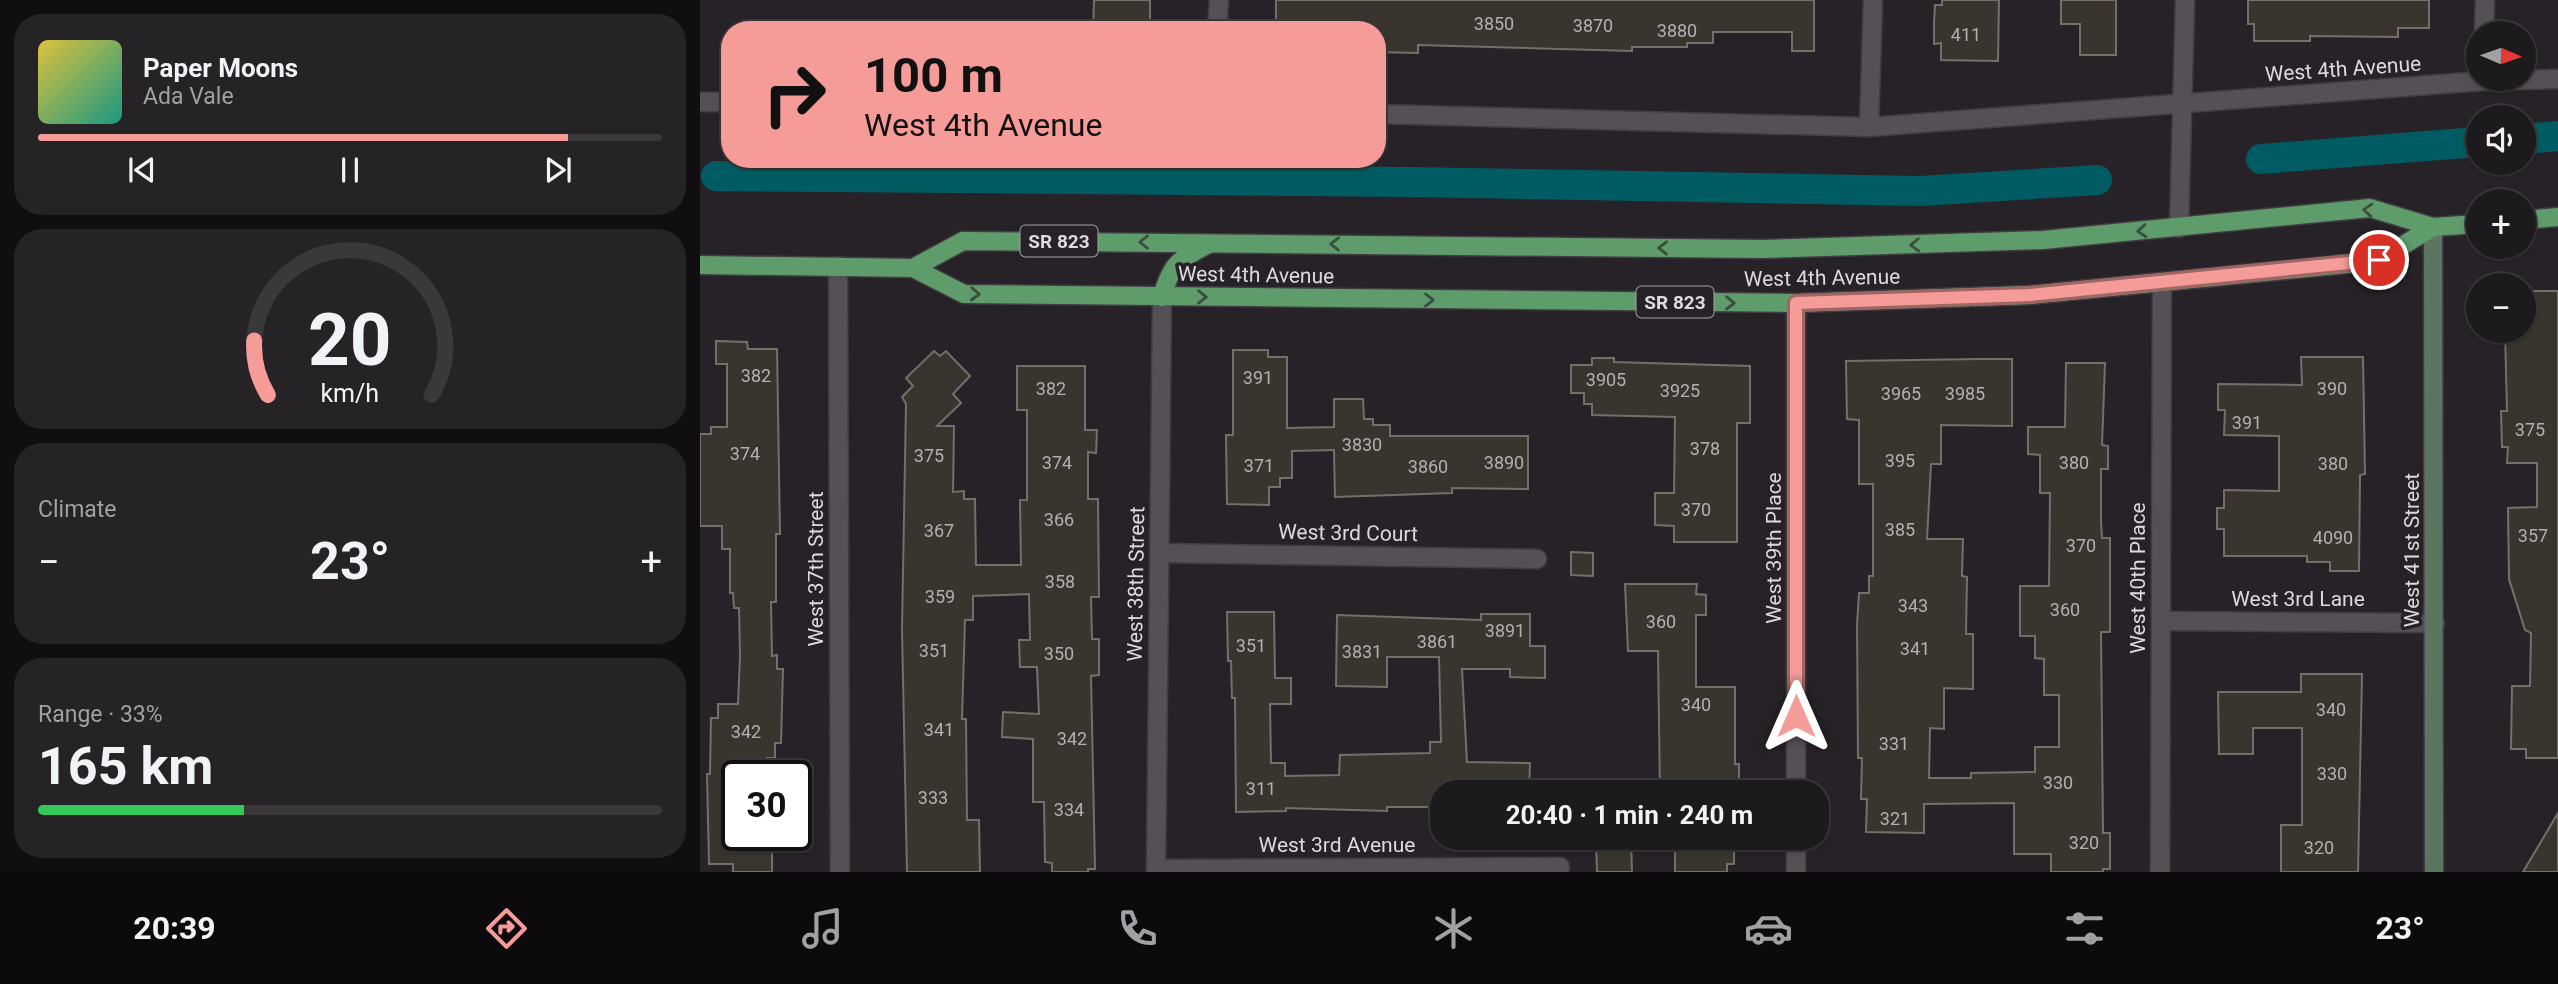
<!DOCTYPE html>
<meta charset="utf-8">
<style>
:root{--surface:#1d1a1d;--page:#252326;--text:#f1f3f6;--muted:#a0a1a4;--line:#3b383b;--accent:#f59b98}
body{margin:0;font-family:Roboto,sans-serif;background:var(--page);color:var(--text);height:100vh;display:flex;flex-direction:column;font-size:26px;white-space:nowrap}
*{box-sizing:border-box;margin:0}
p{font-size:23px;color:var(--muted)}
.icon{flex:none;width:38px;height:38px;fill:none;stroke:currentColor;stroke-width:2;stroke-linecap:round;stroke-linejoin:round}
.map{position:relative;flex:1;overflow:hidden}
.drawer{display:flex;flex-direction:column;gap:14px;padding:14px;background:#100e10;width:700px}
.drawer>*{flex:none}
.hud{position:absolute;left:21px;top:21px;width:665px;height:147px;border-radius:28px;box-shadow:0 2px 5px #0004,0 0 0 2px var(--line);background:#f59b98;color:#111;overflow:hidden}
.needle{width:46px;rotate:92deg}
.controls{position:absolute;left:1766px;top:21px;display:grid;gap:14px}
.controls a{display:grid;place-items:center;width:70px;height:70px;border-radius:50%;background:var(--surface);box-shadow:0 2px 5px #0004,0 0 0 2px var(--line);font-size:35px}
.speed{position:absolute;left:21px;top:760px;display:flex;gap:14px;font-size:35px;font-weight:700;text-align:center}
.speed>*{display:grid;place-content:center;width:91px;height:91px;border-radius:50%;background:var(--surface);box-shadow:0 2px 5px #0004,0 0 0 2px var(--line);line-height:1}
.speed .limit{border:4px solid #111;border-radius:10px;background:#fff;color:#111}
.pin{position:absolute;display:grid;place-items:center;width:60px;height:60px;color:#fff;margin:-30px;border:4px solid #fff;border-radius:50%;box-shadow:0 2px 7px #0007}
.me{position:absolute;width:77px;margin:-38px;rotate:0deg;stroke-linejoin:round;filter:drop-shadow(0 0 5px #0008)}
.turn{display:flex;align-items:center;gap:24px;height:147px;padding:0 28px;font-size:32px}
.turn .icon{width:91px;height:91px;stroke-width:2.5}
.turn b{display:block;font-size:49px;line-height:60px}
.big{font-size:52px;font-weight:700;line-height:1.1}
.drawer .tile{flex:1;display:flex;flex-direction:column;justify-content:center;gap:10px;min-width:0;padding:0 24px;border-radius:28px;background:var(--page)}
.drawer .dial{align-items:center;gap:0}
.dial svg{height:182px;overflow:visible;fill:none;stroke:var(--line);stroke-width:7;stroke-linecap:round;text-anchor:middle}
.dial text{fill:var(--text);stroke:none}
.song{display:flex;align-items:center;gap:21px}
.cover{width:84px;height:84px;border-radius:10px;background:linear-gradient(135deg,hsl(50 70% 55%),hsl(170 70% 35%))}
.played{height:7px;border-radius:4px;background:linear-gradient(90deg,var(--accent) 85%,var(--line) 85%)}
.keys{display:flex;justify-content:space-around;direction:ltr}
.heat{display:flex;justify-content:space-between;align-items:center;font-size:38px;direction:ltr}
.charge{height:10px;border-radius:5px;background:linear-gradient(90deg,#34c759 33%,var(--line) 0)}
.trip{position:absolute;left:730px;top:780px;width:399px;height:70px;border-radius:28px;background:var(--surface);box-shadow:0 2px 5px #0004,0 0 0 2px var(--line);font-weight:700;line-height:70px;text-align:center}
.dock{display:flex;height:112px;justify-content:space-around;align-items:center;background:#0c0a0c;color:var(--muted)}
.dock .icon{width:49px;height:49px}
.dock .current{color:var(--accent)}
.dock b{font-size:32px;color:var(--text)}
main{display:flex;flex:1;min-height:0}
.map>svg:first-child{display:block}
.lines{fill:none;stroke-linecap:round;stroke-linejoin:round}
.canal{stroke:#005c62;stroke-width:30}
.building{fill:#39342e;stroke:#766f69;stroke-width:2}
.street-casing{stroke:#413c41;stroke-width:21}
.secondary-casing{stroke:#413c41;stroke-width:21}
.primary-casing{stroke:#413c41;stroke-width:21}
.street{stroke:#554f56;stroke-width:18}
.secondary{stroke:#5a7661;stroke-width:18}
.primary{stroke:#5e9c6c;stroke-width:18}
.oneway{stroke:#3a4d3f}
.route-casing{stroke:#9f6563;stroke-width:18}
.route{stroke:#f59b98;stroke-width:12}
.labels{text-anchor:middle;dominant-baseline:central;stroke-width:7;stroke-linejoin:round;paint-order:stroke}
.number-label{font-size:18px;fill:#b4b0b1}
.shield{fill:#272227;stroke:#a6a2a6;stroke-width:2}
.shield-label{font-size:19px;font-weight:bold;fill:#ddd9dd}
.street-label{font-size:21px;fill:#ddd9dd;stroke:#272227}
</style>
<main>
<section class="drawer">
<div class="tile">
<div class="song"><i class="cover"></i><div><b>Paper Moons</b><p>Ada Vale</p></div></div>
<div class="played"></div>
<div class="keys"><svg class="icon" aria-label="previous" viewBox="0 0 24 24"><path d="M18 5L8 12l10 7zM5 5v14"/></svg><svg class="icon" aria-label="pause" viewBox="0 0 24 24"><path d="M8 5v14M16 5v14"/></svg><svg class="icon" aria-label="next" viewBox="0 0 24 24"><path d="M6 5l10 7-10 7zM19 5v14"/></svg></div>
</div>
<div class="tile dial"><svg viewBox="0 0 100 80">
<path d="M14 69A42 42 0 1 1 86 69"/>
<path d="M14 69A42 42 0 0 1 8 45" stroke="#f59b98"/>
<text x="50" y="56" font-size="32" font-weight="700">20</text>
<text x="50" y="72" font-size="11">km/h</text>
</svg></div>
<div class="tile"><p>Climate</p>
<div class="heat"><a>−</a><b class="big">23°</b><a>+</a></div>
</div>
<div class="tile"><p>Range · 33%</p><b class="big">165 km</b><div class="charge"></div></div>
</section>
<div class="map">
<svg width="1858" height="872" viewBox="0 0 1858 872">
<rect width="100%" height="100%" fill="#272227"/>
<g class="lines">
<g class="canal">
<polyline points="1824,139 1858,136"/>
<polyline points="1561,159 1778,142"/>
<polyline points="16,176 710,182 1220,191 1397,180"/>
</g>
</g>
<g class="building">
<polygon points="394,0 450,0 450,30 393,30"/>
<polygon points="576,0 1114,0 1114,51 1092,51 1092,32 1013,32 1013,43 987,43 987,47 932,47 932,51 718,45 718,53 677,52 677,30 576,30"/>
<polygon points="1242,0 1299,0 1298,61 1241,60 1241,43 1234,44 1234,24 1235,5 1242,5"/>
<polygon points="1361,0 1416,0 1416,55 1380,55 1380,24 1361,24"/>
<polygon points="1548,0 1729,0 1729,28 1698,28 1698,37 1610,36 1610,41 1554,41 1554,24 1548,24"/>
<polygon points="1833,291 1858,291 1858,758 1826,758 1826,749 1811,749 1812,686 1830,686 1831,633 1825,630 1809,579 1808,508 1837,507 1837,463 1807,463 1808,447 1802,447 1801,411 1807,411 1805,331 1824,331 1824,295 1833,295"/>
<polygon points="16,341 47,342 48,349 77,349 80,534 76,534 76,602 71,602 72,656 77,655 77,669 83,669 81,743 75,743 75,758 67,758 67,775 37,775 37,844 72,844 72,872 33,872 33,864 9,864 7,774 10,774 11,718 18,718 18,704 38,704 40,656 39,608 34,608 33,593 30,593 30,549 22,549 22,526 0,526 0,434 11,434 11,427 27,427 27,364 16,364"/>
<polygon points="533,350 568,350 568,357 587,357 587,428 634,427 634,399 663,399 664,419 673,419 673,425 690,425 690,436 828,436 828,489 752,488 752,493 635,497 634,450 592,451 592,478 580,478 580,487 569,487 569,505 527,504 526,435 533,435"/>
<polygon points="234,351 240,356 246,351 270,376 253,394 261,403 237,426 254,426 253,492 264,491 264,499 275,499 276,565 321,565 320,500 327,500 327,410 317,410 317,366 385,366 385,430 397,430 396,453 388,452 388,499 398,499 399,597 391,597 392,639 399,639 399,675 391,676 395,869 388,869 388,872 352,872 352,863 345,862 344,802 333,802 333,739 302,737 303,712 339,714 337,667 320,667 319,640 330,640 329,594 273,596 273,620 265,620 262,719 266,719 267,820 279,820 280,872 207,872 202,630 206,404 202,397 213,386 206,378"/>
<polygon points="1601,357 1663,357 1665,474 1660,475 1659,571 1630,571 1630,562 1607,562 1607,556 1524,556 1524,529 1517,529 1517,508 1524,508 1524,490 1579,491 1579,436 1524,435 1525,410 1518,410 1518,384 1602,385"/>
<polygon points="892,358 914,358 914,362 1050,366 1050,423 1037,423 1037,542 974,542 974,526 955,525 955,493 974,493 975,417 892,415 892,404 884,404 884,393 871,393 871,365 892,365"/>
<polygon points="1281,359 1312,359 1312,426 1241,425 1241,464 1231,464 1227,539 1263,539 1262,576 1267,577 1266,634 1273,634 1273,689 1244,688 1244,729 1230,728 1229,778 1271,778 1271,773 1335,772 1335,747 1359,747 1359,695 1344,695 1344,659 1335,658 1335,636 1320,636 1320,586 1349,586 1350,493 1340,493 1340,455 1328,454 1328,427 1365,427 1366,363 1405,363 1402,445 1408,446 1408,469 1401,469 1401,522 1402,538 1410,538 1410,632 1401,632 1403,833 1410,833 1410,869 1403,869 1403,872 1351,872 1351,854 1314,854 1314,803 1224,804 1224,833 1166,832 1167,799 1161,799 1162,758 1158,758 1157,624 1159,593 1169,593 1169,576 1173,576 1173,484 1159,484 1159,420 1147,419 1146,361"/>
<polygon points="871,552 893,553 893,576 871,575"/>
<polygon points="925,584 997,584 996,594 1006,595 1006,615 996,615 996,687 1035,687 1035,764 1039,764 1039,793 960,793 958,651 928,651"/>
<polygon points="527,612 574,612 575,678 591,678 591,704 570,704 571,763 585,763 585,776 639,775 640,755 730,753 730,742 741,742 739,657 687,657 687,687 636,686 637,615 781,620 781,614 830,614 830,646 845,646 845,678 810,677 810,669 762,669 767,762 830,763 829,793 742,793 742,807 687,807 687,811 586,808 586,811 536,812 535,698 532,698 531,661 528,661"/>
<polygon points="1601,674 1662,674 1658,872 1581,872 1581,825 1602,825 1602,728 1553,728 1553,754 1519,754 1518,692 1601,692"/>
<polygon points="1858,813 1858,872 1823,872"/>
<polygon points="975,838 1034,838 1034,864 1027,864 1027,872 975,872"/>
<polygon points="896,841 931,841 932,872 897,872"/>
</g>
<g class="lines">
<defs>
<g id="street">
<polyline points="517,30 519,0"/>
<polyline points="1784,33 1785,0"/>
<polyline points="0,102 30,102"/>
<polyline points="677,114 1169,127 1782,81 1858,79"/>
<polyline points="1169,127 1173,0"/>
<polyline points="1479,228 1485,0"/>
<polyline points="138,266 140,872"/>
<polyline points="459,553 837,559"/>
<polyline points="1461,621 1735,623"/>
<polyline points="1096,793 1096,303"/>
<polyline points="456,869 860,867"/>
<polyline points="456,872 462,297"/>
<polyline points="1096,872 1096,838"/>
<polyline points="1460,872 1462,284"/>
</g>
<polyline id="secondary" points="1733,227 1734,872"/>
<g id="primary">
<polyline points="1824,220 1858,217"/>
<polyline points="0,265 213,268 264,294 1096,303 1330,295 1667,262 1679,260 1733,227"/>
<polyline points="213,268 263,241 1063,249 1343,240 1670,208 1733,227 1778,224"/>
<path d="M462 297C471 264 479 259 509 244"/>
</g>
</defs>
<use href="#street" class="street-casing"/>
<use href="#secondary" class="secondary-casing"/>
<use href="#primary" class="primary-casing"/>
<use href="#street" class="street"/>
<use href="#secondary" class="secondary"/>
<use href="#primary" class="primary"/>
</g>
<defs><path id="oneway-chevron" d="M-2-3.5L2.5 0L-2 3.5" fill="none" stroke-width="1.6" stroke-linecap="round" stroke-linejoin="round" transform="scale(1.75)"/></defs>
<g class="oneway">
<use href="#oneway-chevron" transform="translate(1668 210) rotate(-176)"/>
<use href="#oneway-chevron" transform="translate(1442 231) rotate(175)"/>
<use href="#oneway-chevron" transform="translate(444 242) rotate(-180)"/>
<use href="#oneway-chevron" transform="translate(635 244) rotate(-179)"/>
<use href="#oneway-chevron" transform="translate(1215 245) rotate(178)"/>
<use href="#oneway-chevron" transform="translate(963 248) rotate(-179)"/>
<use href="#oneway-chevron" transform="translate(275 294) rotate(2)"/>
<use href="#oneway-chevron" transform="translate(502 297) rotate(1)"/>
<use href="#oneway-chevron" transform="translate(729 300)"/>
<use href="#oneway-chevron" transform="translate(1030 303) rotate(1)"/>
</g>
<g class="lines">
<defs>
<polyline id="route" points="1096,716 1096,303 1330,295 1679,260"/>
</defs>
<use href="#route" class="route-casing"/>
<use href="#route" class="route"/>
</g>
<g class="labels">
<g class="number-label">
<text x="794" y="23">3850</text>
<text x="893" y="25">3870</text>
<text x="977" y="30">3880</text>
<text x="1266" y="34">411</text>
<text x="56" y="375">382</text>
<text x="558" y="377">391</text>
<text x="906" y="379">3905</text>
<text x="351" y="388">382</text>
<text x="1632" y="388">390</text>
<text x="980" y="390">3925</text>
<text x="1201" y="393">3965</text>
<text x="1265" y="393">3985</text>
<text x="1547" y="422">391</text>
<text x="1830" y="429">375</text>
<text x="662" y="444">3830</text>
<text x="1005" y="448">378</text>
<text x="45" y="453">374</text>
<text x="229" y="455">375</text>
<text x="1200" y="460">395</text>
<text x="357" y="462">374</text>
<text x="804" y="462">3890</text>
<text x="1374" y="462">380</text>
<text x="1633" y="463">380</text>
<text x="559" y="465">371</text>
<text x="728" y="466">3860</text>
<text x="996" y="509">370</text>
<text x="359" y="519">366</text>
<text x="1200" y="529">385</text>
<text x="239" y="530">367</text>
<text x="1833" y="535">357</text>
<text x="1633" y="537">4090</text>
<text x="1381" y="545">370</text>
<text x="360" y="581">358</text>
<text x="240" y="596">359</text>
<text x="1213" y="605">343</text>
<text x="1365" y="609">360</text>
<text x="961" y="621">360</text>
<text x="805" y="630">3891</text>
<text x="737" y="641">3861</text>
<text x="551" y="645">351</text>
<text x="1215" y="648">341</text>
<text x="234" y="650">351</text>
<text x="662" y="651">3831</text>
<text x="359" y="653">350</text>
<text x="996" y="704">340</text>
<text x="1631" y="709">340</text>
<text x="239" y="729">341</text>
<text x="46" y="731">342</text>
<text x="372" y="738">342</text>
<text x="1194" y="743">331</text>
<text x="1632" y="773">330</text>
<text x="1358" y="782">330</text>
<text x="561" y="788">311</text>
<text x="233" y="797">333</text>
<text x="369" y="809">334</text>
<text x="1195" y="818">321</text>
<text x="1384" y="842">320</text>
<text x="1619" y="847">320</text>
</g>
<g class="shield">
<rect x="320.5" y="225.5" width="77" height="31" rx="5"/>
<rect x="936.5" y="286.5" width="77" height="31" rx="5"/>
</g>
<g class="shield-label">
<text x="359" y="241">SR 823</text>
<text x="975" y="302">SR 823</text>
</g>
<g class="street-label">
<text transform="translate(1643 69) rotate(-4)">West 4th Avenue</text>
<text transform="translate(556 275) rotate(1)">West 4th Avenue</text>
<text transform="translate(1122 278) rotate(-1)">West 4th Avenue</text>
<text transform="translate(648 533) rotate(1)">West 3rd Court</text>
<text transform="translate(1074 548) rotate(-90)">West 39th Place</text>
<text transform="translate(1712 550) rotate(-90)">West 41st Street</text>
<text transform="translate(116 569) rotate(-90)">West 37th Street</text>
<text transform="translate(1438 578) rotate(-90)">West 40th Place</text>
<text transform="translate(436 584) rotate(-89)">West 38th Street</text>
<text x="1598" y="599">West 3rd Lane</text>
<text x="637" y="845">West 3rd Avenue</text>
</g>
</g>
</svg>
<div class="controls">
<a><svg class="needle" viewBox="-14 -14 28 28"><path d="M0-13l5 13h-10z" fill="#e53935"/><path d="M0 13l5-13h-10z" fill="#a0a1a4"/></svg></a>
<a><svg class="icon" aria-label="sound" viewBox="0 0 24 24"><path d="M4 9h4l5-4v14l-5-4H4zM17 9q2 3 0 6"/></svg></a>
<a>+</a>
<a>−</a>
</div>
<div class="speed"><div class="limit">30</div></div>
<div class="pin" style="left:1679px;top:260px;background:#d93025"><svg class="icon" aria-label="arrive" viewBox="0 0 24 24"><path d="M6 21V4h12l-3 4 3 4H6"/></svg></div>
<svg class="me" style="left:1096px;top:716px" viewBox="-20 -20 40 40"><path d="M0-17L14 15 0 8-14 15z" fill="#f59b98" stroke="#fff" stroke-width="4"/></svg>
<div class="trip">20:40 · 1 min · 240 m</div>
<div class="hud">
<div class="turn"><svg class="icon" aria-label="right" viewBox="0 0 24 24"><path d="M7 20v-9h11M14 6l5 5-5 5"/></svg><div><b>100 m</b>West 4th Avenue</div></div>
</div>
</div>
</main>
<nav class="dock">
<b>20:39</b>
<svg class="icon current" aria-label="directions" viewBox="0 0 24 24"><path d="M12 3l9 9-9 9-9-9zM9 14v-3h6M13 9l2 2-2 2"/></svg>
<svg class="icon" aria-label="music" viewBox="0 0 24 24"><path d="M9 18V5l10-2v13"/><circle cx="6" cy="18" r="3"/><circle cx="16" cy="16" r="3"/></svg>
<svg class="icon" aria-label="phone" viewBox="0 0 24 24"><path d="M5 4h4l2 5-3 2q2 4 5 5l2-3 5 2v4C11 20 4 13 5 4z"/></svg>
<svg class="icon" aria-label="climate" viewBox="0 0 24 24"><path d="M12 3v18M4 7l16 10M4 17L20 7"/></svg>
<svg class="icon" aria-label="car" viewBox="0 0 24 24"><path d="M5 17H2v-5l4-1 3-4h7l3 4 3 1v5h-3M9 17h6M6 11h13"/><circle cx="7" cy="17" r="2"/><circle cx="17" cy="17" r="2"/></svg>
<svg class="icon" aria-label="filters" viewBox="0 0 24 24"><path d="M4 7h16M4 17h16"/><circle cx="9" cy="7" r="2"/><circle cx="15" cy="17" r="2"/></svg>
<b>23°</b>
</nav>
